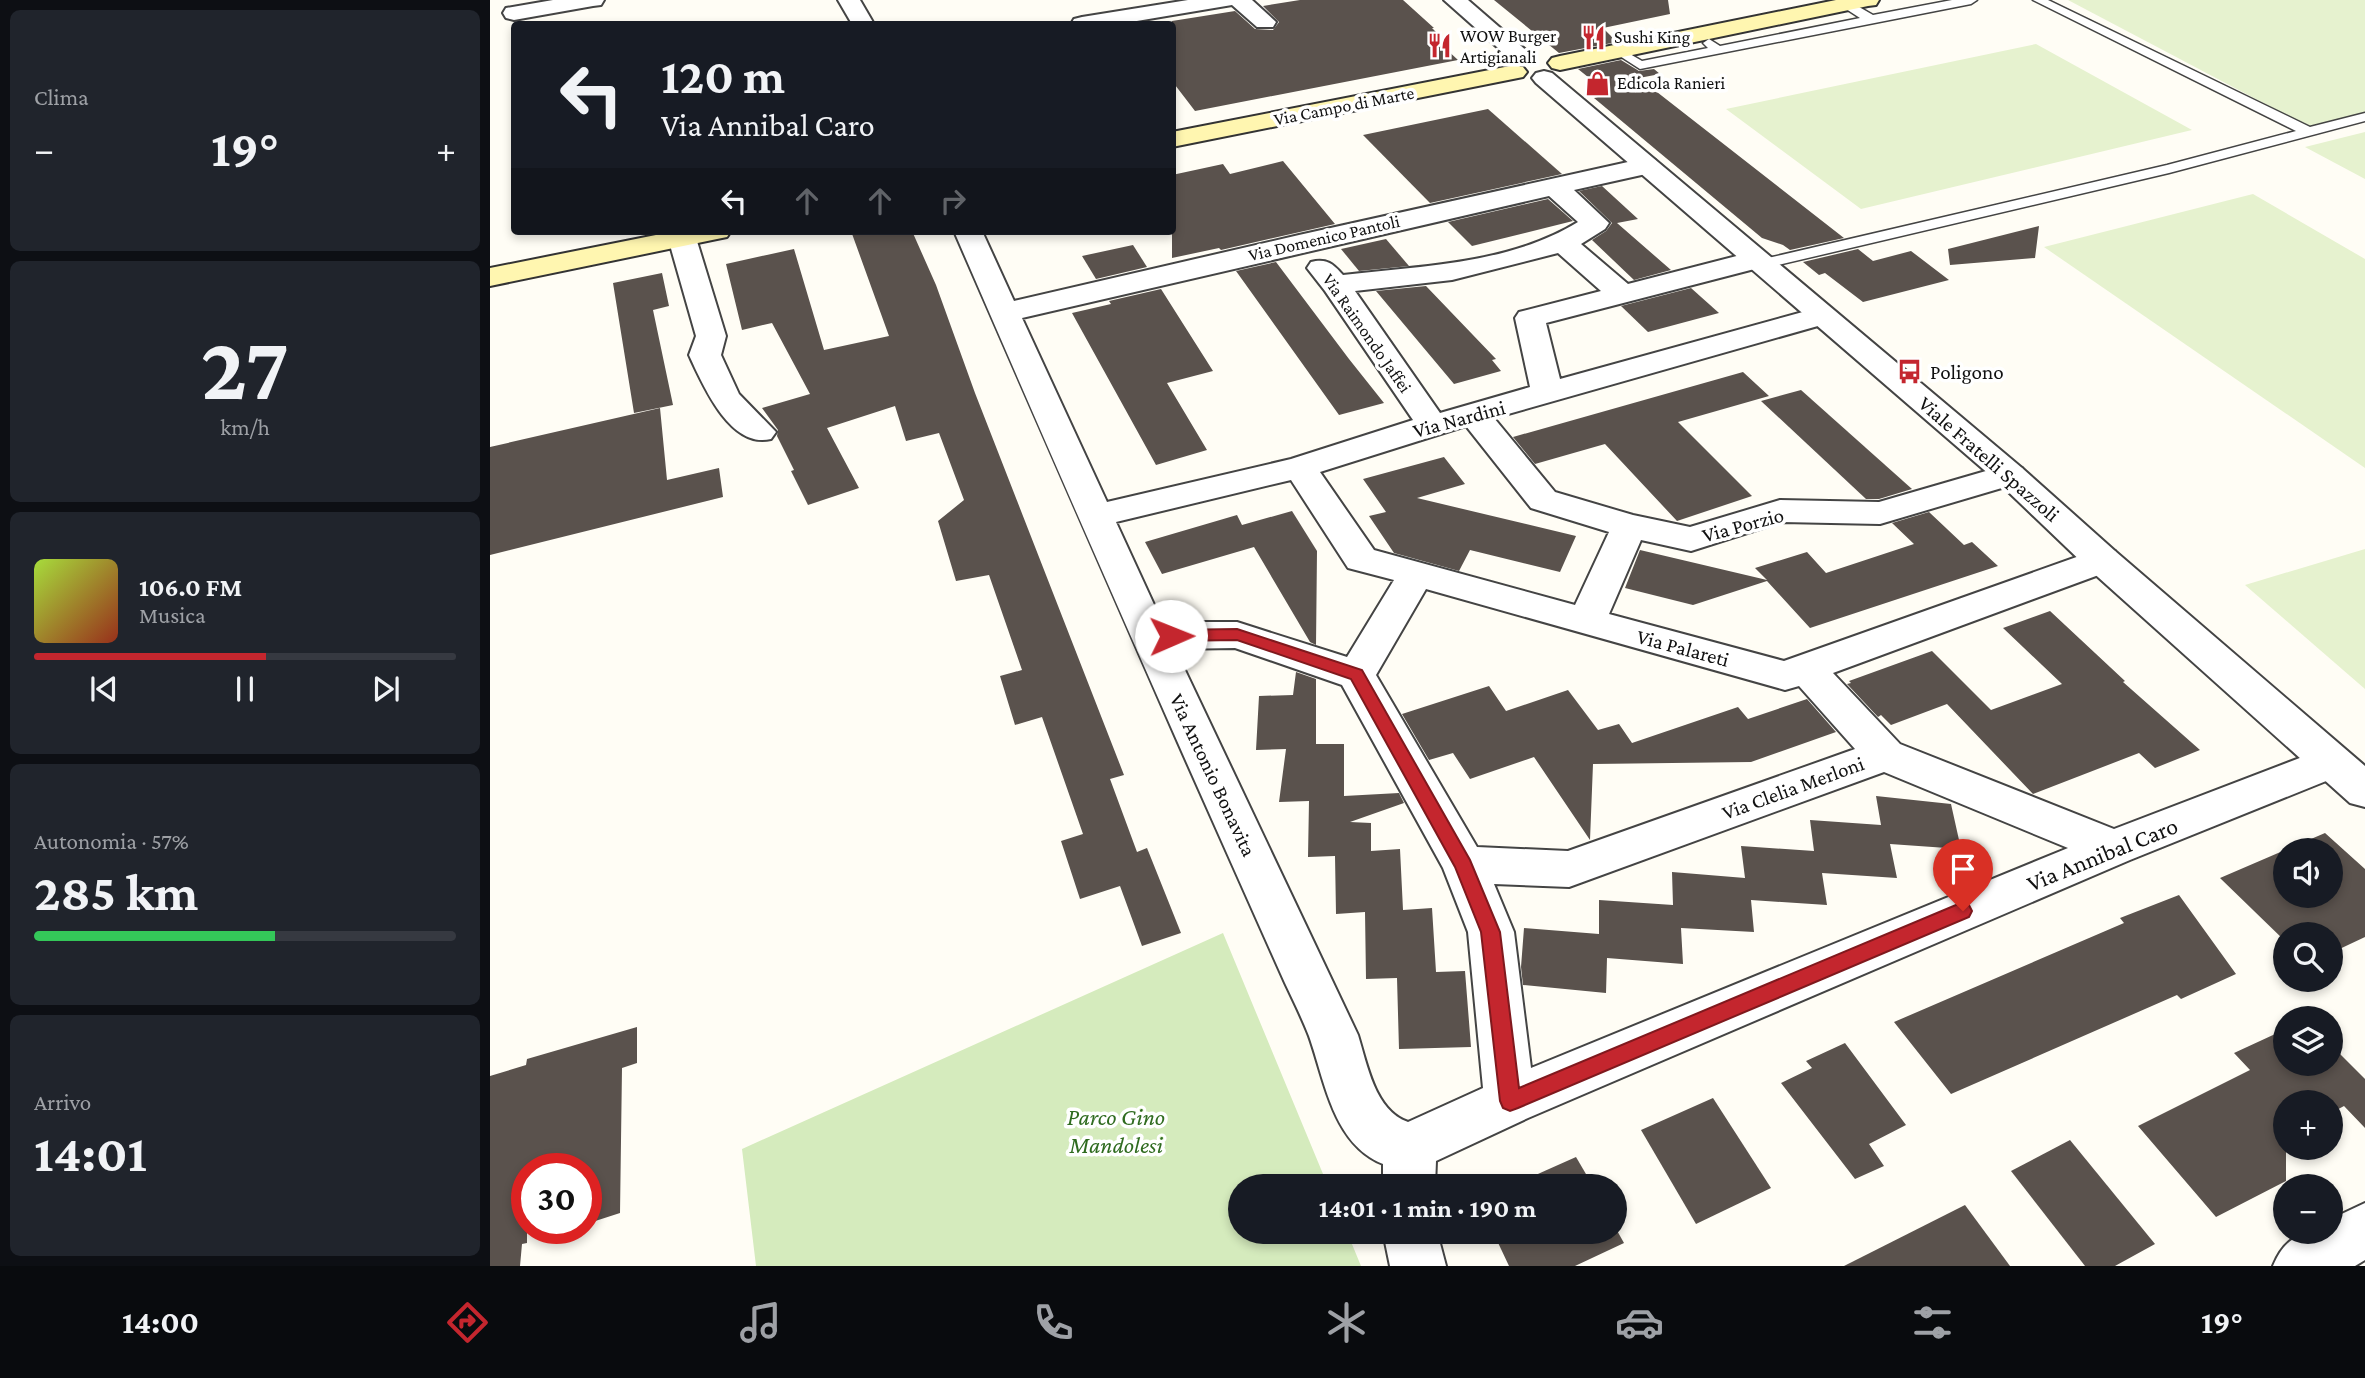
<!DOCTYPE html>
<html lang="it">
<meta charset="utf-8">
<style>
:root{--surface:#171b24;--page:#20242c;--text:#f1f3f6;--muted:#9ea1a6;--line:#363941;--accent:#c4262e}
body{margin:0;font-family:"Crimson Pro",serif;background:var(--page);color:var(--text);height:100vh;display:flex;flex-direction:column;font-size:26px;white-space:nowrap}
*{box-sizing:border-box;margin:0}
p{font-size:23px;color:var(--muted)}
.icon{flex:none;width:38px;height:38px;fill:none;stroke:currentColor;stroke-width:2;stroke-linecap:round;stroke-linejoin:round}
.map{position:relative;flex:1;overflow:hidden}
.side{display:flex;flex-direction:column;gap:10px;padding:10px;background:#0d0f14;width:490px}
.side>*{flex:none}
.hud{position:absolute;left:21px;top:21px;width:665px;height:214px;border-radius:7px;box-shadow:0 4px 10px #0003;background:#171b24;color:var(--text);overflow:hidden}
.fabs{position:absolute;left:1783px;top:838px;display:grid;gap:14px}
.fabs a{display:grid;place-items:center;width:70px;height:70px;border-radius:50%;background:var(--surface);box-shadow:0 4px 10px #0003;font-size:35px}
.speed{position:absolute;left:21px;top:1153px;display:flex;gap:14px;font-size:35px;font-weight:700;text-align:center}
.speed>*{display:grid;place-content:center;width:91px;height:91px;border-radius:50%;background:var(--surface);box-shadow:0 4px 10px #0003;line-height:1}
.speed .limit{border:10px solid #d22;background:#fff;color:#111}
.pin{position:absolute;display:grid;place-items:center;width:60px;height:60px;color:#fff;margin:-72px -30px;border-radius:50% 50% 50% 0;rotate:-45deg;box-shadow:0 0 7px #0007}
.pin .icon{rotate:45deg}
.me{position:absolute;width:77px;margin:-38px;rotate:89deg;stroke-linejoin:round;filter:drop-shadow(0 0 5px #0008)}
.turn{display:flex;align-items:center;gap:24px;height:147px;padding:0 35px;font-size:32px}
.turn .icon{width:91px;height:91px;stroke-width:2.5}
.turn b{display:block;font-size:49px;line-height:60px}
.lanes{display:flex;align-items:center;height:66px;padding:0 35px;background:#0003;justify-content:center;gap:35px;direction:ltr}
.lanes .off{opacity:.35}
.big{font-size:52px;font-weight:700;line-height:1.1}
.side .card{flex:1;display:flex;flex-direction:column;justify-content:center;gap:10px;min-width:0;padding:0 24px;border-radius:10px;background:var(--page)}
.side .dial{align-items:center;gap:0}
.dial b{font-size:91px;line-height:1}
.song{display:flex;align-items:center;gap:21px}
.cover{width:84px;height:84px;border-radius:10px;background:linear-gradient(135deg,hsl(80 70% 55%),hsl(10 70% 35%))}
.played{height:7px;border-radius:4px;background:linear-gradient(90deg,var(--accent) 55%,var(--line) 55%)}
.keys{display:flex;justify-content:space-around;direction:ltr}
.heat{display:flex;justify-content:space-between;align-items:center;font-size:38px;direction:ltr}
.charge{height:10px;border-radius:5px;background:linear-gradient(90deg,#34c759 57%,var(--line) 0)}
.trip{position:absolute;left:738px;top:1174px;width:399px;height:70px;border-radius:35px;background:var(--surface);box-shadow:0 4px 10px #0003;font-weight:700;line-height:70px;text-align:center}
.tabs{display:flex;height:112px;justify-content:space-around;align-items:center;background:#090b0e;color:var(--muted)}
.tabs .icon{width:49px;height:49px}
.tabs .on{color:var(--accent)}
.tabs b{font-size:32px;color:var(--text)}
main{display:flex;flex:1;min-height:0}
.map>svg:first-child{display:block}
.green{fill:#d5ebbd}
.pitch{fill:#e6f2cf}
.building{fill:#5a524d;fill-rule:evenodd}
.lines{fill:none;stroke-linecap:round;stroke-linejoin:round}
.service-casing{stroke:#444;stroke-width:3}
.minor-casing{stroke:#444;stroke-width:4}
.tertiary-casing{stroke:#444;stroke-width:4}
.secondary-casing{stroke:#333;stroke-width:4}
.service{fill:#fff;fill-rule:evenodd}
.minor{fill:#fff;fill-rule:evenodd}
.tertiary{fill:#fff;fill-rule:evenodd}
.secondary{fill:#fff6b0;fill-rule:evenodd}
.route{fill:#c4262e;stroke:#7f191e;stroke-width:2}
.labels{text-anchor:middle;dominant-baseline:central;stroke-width:7;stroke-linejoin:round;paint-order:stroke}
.far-poi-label{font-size:18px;fill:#111;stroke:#fff;text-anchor:start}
.far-street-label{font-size:18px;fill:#111;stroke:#fff}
.poi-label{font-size:21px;fill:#111;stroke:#fff;text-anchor:start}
.street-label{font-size:21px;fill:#111;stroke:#fff}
.near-street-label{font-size:24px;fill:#111;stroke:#fff}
.near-park-label{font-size:24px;font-style:italic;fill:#2f6b1f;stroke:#fff}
</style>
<main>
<section class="side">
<div class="card"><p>Clima</p>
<div class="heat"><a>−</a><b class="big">19°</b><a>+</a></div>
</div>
<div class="card dial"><b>27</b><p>km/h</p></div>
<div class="card">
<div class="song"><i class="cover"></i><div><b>106.0 FM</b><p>Musica</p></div></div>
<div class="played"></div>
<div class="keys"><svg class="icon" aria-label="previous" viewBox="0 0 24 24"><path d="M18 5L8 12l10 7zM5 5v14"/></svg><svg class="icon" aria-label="pause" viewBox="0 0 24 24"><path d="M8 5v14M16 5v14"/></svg><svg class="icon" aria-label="next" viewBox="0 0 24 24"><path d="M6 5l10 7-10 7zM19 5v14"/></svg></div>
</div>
<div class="card"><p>Autonomia · 57%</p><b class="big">285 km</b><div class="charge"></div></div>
<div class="card"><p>Arrivo</p><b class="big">14:01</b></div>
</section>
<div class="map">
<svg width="1875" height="1266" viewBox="0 0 1875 1266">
<rect width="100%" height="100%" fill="#fffdf5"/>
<polygon class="green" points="733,933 838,1186 751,1186 751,1232 857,1232 871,1266 266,1266 252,1149"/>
<g class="pitch">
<polygon points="1578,0 1875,0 1875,112 1819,127"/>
<polygon points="1546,44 1702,130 1371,209 1236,109"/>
<polygon points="1875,132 1875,179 1815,147"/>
<polygon points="1763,194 1875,259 1875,468 1554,247"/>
<polygon points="1875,549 1875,689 1755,585"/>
</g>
<g class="building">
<polygon points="810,0 913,0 944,28 942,28 948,34 941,35 968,60 705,111 682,81 682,21 745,11 765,29 783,30 789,22 773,6"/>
<polygon points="1004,0 1178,0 1180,14 1113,28 1127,42 1069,53"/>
<polygon points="1131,60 1149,71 1164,69 1170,74 1149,78 1354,238 1300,250 1293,245 1272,238 1104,98 1112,96 1096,82 1103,81 1088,69"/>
<polygon points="998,109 1072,174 940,203 873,135"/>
<polygon points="793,161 845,224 731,250 729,248 682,258 682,175 733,164 740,174"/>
<polygon points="1112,186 1148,219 1127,223 1181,270 1144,280 1102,240 1116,231 1122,223 1089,191"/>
<polygon points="1058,199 1083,221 982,246 958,222"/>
<polygon points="1549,226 1545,258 1460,265 1458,249"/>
<polygon points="361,231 422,231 446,285 485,393 634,775 620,779 647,852 657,848 691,933 652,946 630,886 590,899 571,841 593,834 552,717 525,725 510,676 532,670 499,575 466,581 448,521 474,500 449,433 416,441 405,406 337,428 369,488 318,505 301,471 304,470 287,436 288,430 272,408 320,394 282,323 252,330 236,264 304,249 334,350 399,336"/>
<polygon points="896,239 919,266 869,271 851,249"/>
<polygon points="643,245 657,267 606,279 592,256"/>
<polygon points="1368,249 1383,261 1421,251 1459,280 1373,302 1335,273 1329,275 1313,262"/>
<polygon points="786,262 859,359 894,403 849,415 746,271"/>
<polygon points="172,273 179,306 163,310 183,405 144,413 123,283"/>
<polygon points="936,286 1006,359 1002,360 1011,371 964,384 886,291"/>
<polygon points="1201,288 1229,313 1158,332 1131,306"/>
<polygon points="671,289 723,371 677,383 717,450 666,465 582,313 621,304 619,301"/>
<polygon points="1253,372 1279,396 1188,422 1262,496 1187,521 1115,444 1045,464 1023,437"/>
<polygon points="1311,390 1422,489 1389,499 1376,499 1271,401"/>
<polygon points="170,408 177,480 229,468 233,497 0,555 0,447"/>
<polygon points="954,457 975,484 927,498 1086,536 1070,572 980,550 969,571 904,553 879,516 896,512 873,479"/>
<polygon points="802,511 827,551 826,645 820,642 764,547 672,574 655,542 747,515 752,525"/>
<polygon points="1439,512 1474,545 1482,542 1508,566 1320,628 1277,581 1203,605 1135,588 1150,550 1277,580 1265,568 1317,552 1336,573 1424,544 1402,523"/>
<polygon points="1560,611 1635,681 1633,682 1710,750 1665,768 1649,753 1543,794 1457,704 1401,725 1391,715 1388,717 1357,684 1361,683 1359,681 1442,651 1501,710 1572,684 1513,628"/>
<polygon points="806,672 826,679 826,744 854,744 854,796 909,793 914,803 860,822 881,823 881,851 910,849 913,910 942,908 946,972 975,971 981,1047 909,1049 907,978 876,979 875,912 846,914 845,856 818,857 819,801 789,802 796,749 766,750 769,696 803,695"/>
<polygon points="999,686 1016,711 1078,690 1108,730 1129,724 1142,743 1248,707 1258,719 1317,699 1346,732 1261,762 1103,764 1100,840 1044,757 980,779 963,753 939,760 912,714"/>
<polygon points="1386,796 1461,804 1471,849 1400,844 1407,878 1332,873 1337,905 1261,900 1264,932 1191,928 1193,964 1117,958 1116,993 1033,985 1031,967 1034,928 1109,934 1109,900 1183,905 1182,872 1255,878 1251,846 1324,851 1320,820 1391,825"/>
<path d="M1835 833 1875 869V937L1841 953V934H1796V942L1730 878ZM1796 850H1841V896H1796Z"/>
<polygon points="1689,895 1746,974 1691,999 1687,995 1461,1094 1404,1022 1634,923 1630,918"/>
<polygon points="147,1027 147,1063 132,1068 130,1213 96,1224 96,1169 37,1169 37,1243 32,1244 30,1266 0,1266 0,1076 36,1065 37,1059"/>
<polygon points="1796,1029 1796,1064 1841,1064 1841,1045 1875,1079 1875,1128 1854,1106 1841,1113 1841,1102 1796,1102 1796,1181 1726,1217 1648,1126 1760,1070 1744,1053"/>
<polygon points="1355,1043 1416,1125 1379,1144 1394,1166 1365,1179 1291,1083 1322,1068 1316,1061"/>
<polygon points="1223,1098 1281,1188 1206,1224 1151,1130"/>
<polygon points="1580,1140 1665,1244 1625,1266 1595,1266 1521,1171"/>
<polygon points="1086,1157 1103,1186 1021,1186 1059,1169"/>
<polygon points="1475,1205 1520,1266 1354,1266"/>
<polygon points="1125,1227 1134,1243 1085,1266 1019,1266 1003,1232 1125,1232"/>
</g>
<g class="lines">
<defs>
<g id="service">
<polygon points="1357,0 1383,15 1462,0 1487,0 1481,4 1150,69 1122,51 1128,47 1152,61 1218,48 1213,43 1219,39 1230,46 1370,18 1353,7 1351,4"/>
<polygon points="1543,0 1558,0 1820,127 1875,113 1875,121 1679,173 1271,269 1265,267 1263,264 1265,261 1677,165 1806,131"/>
</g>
<g id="minor">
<polygon points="63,0 114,0 111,5 103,6 24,20 16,18 13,13 16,8"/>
<polygon points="348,0 370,0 384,24 362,24"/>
<polygon points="698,0 762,0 786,22 783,27 767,27 742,5 629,24 581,24 584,19 592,17"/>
<path d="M1156 158 1165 160 1169 166 1165 172 1084 190 1119 223 1115 229 1091 244 1138 284 1266 251 1276 254 1280 260 1276 266 1056 323 1070 379 1331 307 1342 310 1346 316 1342 322 1004 418 1065 492 1143 515 1200 527 1290 500 1389 502 1520 464 1532 468 1537 475 1532 482 1390 524 1292 522 1201 551 1151 540 1119 614 1294 661 1612 548 1625 551 1630 560 1625 569 1343 673 1410 744 1624 829 1841 746 1856 751 1862 762 1856 773 1640 860 1038 1118 946 1161 945 1186H893V1164C843 1144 835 1081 819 1036 812 1018 803 1000 795 983 683 733 572 481 464 231H492L524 301 809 235ZM1059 196 1088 222C1020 264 931 266 853 275 843 264 837 258 821 262L817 268 835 291 923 420 801 459 617 502 532 318ZM1068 253 1111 291 1029 312 1025 318 1040 387 950 413 865 291 962 280ZM976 426 1041 508 1119 532 1085 605 884 550 830 472ZM801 480 858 568 904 580 857 657 747 622H672L626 522ZM936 589 1295 690 1309 686 1365 749 1078 851 987 847 886 675ZM745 648 852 685 953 868 978 932 993 1088 918 1122C885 1111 877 1064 868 1035L685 649ZM1394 772 1578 848 1041 1068 1024 932 1004 884 1079 887Z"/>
<path d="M198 231 206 238 236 336 231 355 249 394 286 432 281 439C240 449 213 385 199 355L206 336 178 238 182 232Z"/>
<path d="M1875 1203V1260L1865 1266H1783C1795 1237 1810 1232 1841 1232V1219Z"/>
<polygon points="893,1232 947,1232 956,1266 900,1266"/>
</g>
<g id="tertiary">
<polygon points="954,0 978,0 1045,58 1041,63 1025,63"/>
<polygon points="1054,71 1062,73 1532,468 1625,551 1875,766 1875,807 1860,803 1599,569 1508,482 1046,83 1042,78 1046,73"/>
</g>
<g id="secondary">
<polygon points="1346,0 1389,0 1386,5 1378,6 1070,70 1062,68 1058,63 1062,58 1070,56"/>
<polygon points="1025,65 1033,67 1037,72 1033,77 682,147 682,132"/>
<polygon points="186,231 241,231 237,237 227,239 0,286 0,268"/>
</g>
</defs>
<use href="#service" class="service-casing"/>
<use href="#minor" class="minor-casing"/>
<use href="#tertiary" class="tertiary-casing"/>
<use href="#secondary" class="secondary-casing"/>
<use href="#service" class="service"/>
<use href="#minor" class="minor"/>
<use href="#tertiary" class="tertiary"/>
<use href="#secondary" class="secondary"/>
</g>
<polygon class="route" points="747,629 872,670 980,860 1010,932 1029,1088 1466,905 1473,903 1479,905 1482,911 1479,917 1028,1108 1020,1111 1013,1108 1010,1101 991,932 965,867 861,679 747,640 681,641 673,636 681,630"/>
<defs>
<symbol id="restaurant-bare" viewBox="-9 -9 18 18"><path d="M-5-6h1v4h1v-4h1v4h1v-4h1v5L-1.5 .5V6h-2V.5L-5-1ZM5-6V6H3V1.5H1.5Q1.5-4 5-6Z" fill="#c4262e" stroke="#fff" stroke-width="2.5" paint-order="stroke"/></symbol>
<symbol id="shop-bare" viewBox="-9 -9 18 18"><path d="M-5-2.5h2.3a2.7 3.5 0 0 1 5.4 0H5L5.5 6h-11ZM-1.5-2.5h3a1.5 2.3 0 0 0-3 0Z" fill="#c4262e" stroke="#fff" stroke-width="2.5" paint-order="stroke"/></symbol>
<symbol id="bus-bare" viewBox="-9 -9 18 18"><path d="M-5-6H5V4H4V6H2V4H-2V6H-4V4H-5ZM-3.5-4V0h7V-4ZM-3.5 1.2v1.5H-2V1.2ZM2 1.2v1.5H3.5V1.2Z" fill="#c4262e" stroke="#fff" stroke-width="2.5" paint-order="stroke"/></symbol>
</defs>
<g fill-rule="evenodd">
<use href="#restaurant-bare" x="1086" y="20" width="35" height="35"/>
<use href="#restaurant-bare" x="932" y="28" width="35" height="35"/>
<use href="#shop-bare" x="1090" y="66" width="35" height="35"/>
<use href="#bus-bare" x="1402" y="354" width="35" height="35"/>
</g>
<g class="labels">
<g class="far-poi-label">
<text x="970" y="36">WOW Burger<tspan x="970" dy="21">Artigianali</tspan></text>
<text x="1124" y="37">Sushi King</text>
<text x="1127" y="83">Edicola Ranieri</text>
</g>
<g class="far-street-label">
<text transform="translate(854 106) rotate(-11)">Via Campo di Marte</text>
<text transform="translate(834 238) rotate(-13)">Via Domenico Pantoli</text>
<text transform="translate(877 333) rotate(55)">Via Raimondo Jaffei</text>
</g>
<g class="poi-label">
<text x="1440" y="372">Poligono</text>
</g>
<g class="street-label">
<text transform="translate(969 419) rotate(-15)">Via Nardini</text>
<text transform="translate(1499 459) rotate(41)">Viale Fratelli Spazzoli</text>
<text transform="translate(1253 525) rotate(-15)">Via Porzio</text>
<text transform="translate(1193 648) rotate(15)">Via Palareti</text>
<text transform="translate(723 775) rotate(65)">Via Antonio Bonavita</text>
<text transform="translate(1303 788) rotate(-20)">Via Clelia Merloni</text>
</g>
<g class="near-street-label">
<text transform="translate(1612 854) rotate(-22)">Via Annibal Caro</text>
</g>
<g class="near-park-label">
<text x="626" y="1116">Parco Gino<tspan x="626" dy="28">Mandolesi</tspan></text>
</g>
</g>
</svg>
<div class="fabs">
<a><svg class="icon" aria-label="sound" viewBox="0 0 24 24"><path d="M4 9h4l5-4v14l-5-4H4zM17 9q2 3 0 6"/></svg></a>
<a><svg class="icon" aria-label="search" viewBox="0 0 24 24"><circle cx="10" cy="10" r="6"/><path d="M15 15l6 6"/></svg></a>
<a><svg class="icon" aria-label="layers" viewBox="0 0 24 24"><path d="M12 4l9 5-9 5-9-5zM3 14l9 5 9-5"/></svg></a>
<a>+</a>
<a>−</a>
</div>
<div class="speed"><div class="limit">30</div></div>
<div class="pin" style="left:1473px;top:911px;background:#d93025"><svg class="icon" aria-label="arrive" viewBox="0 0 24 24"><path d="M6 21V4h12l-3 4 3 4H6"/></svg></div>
<svg class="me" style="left:681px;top:636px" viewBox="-20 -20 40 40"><circle r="19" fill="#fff"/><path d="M0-13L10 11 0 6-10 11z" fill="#c4262e"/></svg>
<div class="trip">14:01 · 1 min · 190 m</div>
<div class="hud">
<div class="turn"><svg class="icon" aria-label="left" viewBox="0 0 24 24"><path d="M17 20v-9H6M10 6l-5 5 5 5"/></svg><div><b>120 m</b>Via Annibal Caro</div></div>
<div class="lanes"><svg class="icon" aria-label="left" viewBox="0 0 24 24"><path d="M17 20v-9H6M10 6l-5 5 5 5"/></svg><svg class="icon off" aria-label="ahead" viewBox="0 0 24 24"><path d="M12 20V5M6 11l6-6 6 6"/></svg><svg class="icon off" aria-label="ahead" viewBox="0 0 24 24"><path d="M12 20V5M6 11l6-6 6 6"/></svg><svg class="icon off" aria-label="right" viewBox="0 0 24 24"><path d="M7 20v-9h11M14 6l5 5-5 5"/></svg></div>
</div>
</div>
</main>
<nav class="tabs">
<b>14:00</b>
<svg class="icon on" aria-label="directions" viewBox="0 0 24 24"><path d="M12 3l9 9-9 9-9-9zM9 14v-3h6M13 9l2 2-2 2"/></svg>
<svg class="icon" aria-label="music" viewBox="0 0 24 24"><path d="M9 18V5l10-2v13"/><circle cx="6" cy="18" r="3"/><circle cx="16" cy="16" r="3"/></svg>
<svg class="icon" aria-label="phone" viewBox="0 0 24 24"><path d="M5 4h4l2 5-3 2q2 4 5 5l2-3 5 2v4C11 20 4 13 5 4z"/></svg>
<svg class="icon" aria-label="climate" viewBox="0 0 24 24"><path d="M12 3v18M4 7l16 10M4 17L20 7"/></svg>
<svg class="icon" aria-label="car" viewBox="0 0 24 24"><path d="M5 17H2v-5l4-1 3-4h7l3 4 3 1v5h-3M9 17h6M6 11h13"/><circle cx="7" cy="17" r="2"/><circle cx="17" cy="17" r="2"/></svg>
<svg class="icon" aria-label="filters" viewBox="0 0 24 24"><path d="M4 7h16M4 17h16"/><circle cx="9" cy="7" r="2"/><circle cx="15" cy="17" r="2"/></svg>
<b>19°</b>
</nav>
